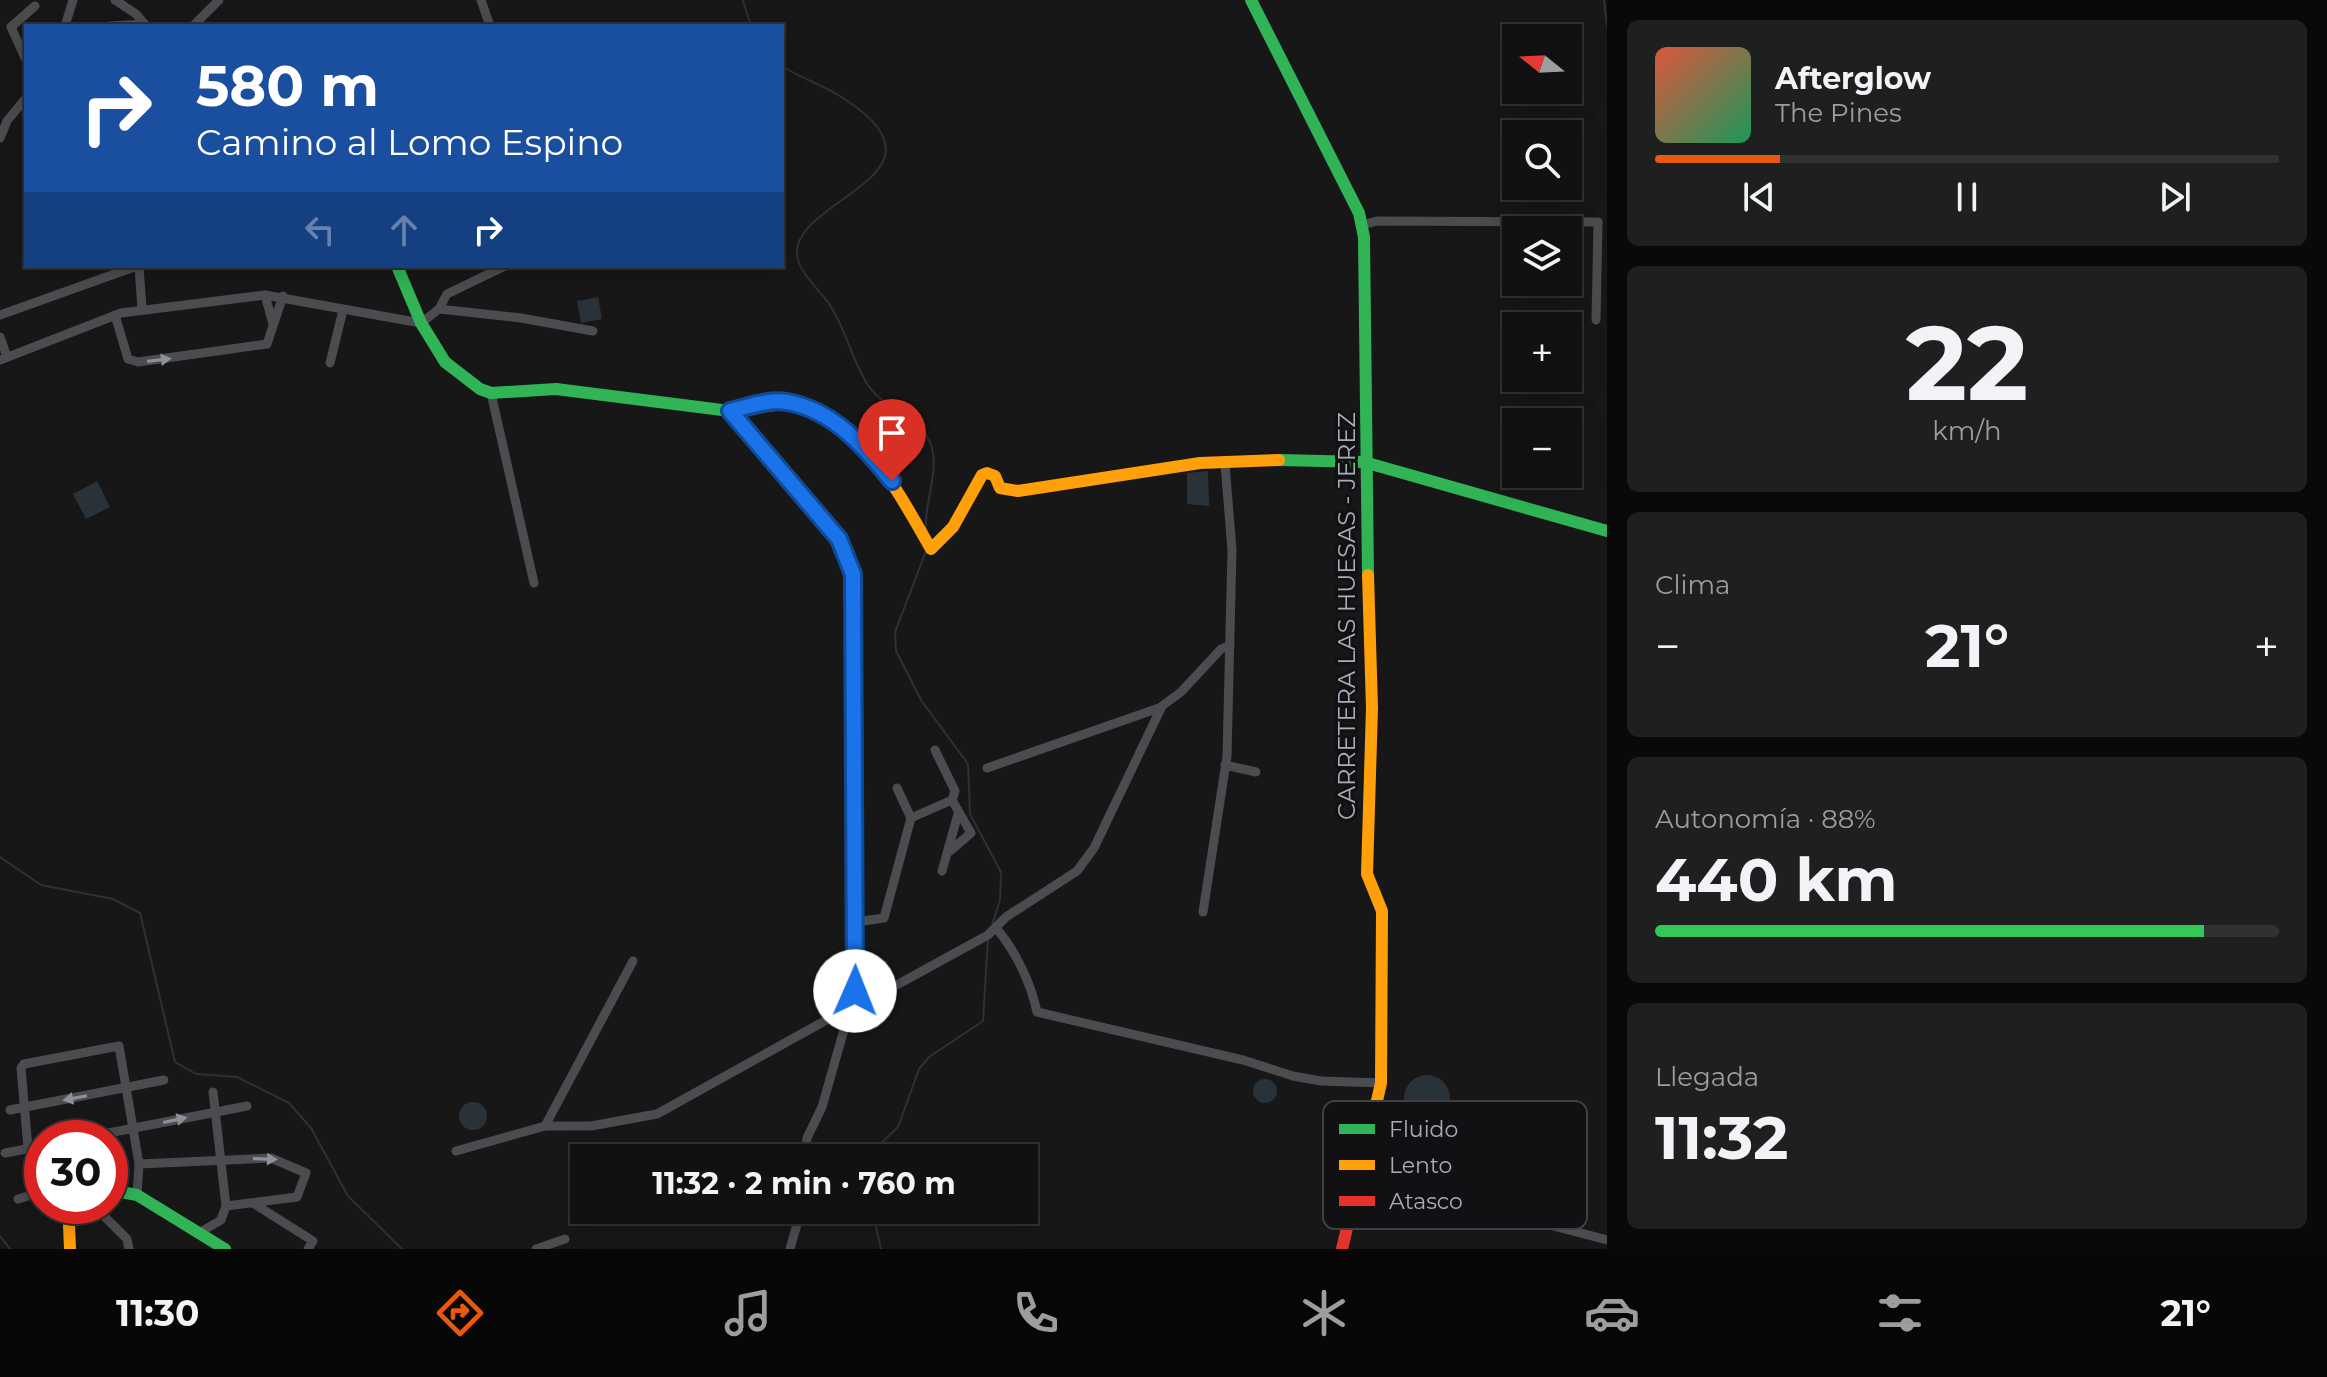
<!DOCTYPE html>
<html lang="es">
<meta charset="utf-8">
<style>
:root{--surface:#111;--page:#1e1f1f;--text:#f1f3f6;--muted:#9c9d9f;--line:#303131;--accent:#ea580c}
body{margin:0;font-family:Montserrat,sans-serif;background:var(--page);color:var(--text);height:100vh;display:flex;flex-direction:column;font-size:30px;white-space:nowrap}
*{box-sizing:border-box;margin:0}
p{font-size:26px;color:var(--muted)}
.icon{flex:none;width:44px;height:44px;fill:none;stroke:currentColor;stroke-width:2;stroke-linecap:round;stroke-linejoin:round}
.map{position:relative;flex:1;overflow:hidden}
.drawer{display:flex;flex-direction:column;gap:20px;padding:20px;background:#090909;width:720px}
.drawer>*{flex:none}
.hud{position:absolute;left:24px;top:24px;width:760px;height:244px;border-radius:0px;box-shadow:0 4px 20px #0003,0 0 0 2px var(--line);background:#1a4fa0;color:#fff;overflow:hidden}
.needle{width:52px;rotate:288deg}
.controls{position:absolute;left:1502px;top:24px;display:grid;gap:16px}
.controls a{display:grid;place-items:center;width:80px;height:80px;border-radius:0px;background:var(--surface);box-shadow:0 4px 20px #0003,0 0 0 2px var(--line);font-size:40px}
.speed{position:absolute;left:24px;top:1120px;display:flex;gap:16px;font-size:40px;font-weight:700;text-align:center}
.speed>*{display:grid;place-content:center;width:104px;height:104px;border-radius:50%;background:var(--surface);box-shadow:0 4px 20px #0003,0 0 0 2px var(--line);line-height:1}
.speed .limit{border:12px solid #d22;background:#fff;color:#111}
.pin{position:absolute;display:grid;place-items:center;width:68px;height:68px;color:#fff;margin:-82px -34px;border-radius:50% 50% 50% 0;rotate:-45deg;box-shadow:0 0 8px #0007}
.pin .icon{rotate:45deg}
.me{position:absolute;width:88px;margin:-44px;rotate:1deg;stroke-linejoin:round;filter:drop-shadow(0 0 6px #0008)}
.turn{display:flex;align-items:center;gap:28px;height:168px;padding:0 40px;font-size:36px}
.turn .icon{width:104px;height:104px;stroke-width:2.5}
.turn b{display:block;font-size:56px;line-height:68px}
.lanes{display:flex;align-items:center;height:76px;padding:0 40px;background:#0003;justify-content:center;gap:40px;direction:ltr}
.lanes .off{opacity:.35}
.big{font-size:60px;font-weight:700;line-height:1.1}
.drawer .card{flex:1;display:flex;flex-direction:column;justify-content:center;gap:12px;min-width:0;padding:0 28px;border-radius:12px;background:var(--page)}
.drawer .dial{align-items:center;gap:0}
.dial b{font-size:104px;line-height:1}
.song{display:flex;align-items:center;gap:24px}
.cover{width:96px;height:96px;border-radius:12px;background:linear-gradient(135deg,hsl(10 70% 55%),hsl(150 70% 35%))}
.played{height:8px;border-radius:4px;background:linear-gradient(90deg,var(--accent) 20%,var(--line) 20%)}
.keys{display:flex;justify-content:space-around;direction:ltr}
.heat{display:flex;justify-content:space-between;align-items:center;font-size:44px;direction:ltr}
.charge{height:12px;border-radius:6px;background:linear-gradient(90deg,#34c759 88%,var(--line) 0)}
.trip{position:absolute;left:570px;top:1144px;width:468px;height:80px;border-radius:0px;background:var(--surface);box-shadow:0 4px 20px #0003,0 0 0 2px var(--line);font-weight:700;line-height:80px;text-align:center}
.dock{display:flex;height:128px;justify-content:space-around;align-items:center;background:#070707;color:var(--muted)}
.dock .icon{width:56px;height:56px}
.dock .selected{color:var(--accent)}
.dock b{font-size:36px;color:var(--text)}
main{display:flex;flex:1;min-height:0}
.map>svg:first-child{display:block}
.water{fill:#2a3239}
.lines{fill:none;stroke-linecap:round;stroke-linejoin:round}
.stream{stroke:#2a3239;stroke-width:2}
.street{stroke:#4b4c50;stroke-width:9}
.fast{stroke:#30b455;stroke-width:12}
.slow{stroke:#ff9f0a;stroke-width:12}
.jam{stroke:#e5322d;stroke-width:12}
.oneway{fill:#8c9099}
.route-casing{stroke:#114b97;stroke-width:20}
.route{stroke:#1a73e8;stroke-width:14}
.labels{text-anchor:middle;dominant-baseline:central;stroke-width:6;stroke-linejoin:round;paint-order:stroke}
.street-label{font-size:24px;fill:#a8adb8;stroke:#111113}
.key{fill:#111113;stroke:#3e4045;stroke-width:2}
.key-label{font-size:22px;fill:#a8adb8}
</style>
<main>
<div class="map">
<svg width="1607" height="1249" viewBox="0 0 1607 1249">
<rect width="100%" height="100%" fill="#171717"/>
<g class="water">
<polygon points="598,297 602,319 581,323 577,301"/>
<polygon points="1208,471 1209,506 1187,504 1187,473"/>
<polygon points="97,481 110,507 86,519 73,494"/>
<circle cx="1427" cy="1098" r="23"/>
<circle cx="1265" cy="1091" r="12"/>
<circle cx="473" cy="1116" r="14"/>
</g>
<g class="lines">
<g class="stream">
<polyline points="1604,0 1607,26"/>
<polyline points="743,1 751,26"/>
<path d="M782 66C802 79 826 86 846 100 966 179 775 201 799 263 805 279 822 292 831 307 848 333 852 363 870 388 887 411 921 416 931 445 940 470 924 503 926 529"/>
<polyline points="926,551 895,632 896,651 921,700 968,764 970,814 1001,872 1000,900 992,925"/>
<polyline points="0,857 41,885 113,899 140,913 175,1062 196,1074 237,1077 289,1103 311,1128 348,1196 402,1249"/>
<polyline points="873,1158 875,1149 898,1127 919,1069 929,1057 983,1021 988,938"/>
<polyline points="872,1210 881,1249"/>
<polyline points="0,1236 10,1249"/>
</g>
<g class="street">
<polyline points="115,0 136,14 146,26"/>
<polyline points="481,0 490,26"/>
<polyline points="65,26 73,0"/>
<polyline points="110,26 145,24"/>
<polyline points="193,26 219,0"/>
<polyline points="26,60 11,27 35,6"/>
<polyline points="0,138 7,121 26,98"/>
<polyline points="1362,225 1377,221 1598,222 1596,320"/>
<polyline points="139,266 142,309"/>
<polyline points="265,295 273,324"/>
<polyline points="439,309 521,318 593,331"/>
<polyline points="0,315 137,266"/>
<polyline points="115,315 128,359 138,362 267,344 283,296"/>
<polyline points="0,337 7,357"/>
<polyline points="0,360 121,313 265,295 421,323 439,309 447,294 505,266"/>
<polyline points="330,363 343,310"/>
<polyline points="491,393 534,583"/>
<polyline points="730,411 839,539 853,574 855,991 822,1107 807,1138 805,1158"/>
<polyline points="1225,765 1256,772"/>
<polyline points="987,768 1159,708"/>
<polyline points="911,818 952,800 955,791 935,750"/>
<polyline points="950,851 971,833 952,800"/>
<polyline points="942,871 958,814"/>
<polyline points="1203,912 1227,756 1232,550 1225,464"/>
<polyline points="856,922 884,918 911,818 897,788"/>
<path d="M996 928C1015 950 1031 983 1037 1012L1243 1060 1293 1076 1321 1081 1381 1083"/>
<polyline points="851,1006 862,1004 988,935 1006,917 1077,871 1094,848 1162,706 1181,692 1221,649 1230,646"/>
<polyline points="10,1110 164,1080"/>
<polyline points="545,1126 633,961"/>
<polyline points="83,1138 247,1106"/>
<polyline points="456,1151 545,1126 591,1126 657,1114 830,1018 848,1016"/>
<polyline points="5,1153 42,1146"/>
<polyline points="1365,1155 1467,1203 1607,1240"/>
<polyline points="139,1164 271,1158 306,1173 297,1197 226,1206"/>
<polyline points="42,1172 28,1148 21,1068 24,1064 119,1046 139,1164 137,1195"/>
<polyline points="18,1199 42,1192"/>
<polyline points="253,1203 313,1241 308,1249"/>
<polyline points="94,1206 127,1239 129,1249"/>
<polyline points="199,1233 221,1220 226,1206 213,1092"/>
<polyline points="536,1249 565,1239"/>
<polyline points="790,1249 801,1210"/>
</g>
<g class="fast">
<polyline points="1251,0 1359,213 1364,237 1368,575"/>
<polyline points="397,266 421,323 445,362 480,389 491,393 556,389 730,411 783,404"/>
<polyline points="1279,460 1364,462 1607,531"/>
<polyline points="110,1190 137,1195 225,1249"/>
</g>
<g class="slow">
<path d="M783 404C858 410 898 492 931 549L953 527 982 475 987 473 995 476 1000 488 1018 491 1200 463 1279 460"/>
<polyline points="1368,575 1372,708 1367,874 1382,911 1381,1083 1372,1123"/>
<polyline points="70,1249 69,1225 77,1206"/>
</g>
<polyline class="jam" points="1342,1249 1372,1123"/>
</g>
<defs><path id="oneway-solid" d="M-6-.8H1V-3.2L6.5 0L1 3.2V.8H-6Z" transform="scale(2)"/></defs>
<g class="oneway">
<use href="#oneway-solid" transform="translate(159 360) rotate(-7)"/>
<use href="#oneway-solid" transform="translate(75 1098) rotate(169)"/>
<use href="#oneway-solid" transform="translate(175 1120) rotate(-12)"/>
<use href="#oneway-solid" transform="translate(265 1159) rotate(2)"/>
</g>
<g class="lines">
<defs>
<path id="route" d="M855 991 853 574 839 539 730 411C747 407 769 399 787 402 833 410 864 446 892 481"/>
</defs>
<use href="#route" class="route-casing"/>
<use href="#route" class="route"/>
</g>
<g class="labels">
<g class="street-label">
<text transform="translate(1346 616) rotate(-90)">CARRETERA LAS HUESAS - JEREZ</text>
</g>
</g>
<rect x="1323" y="1101" width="264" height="128" rx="12" class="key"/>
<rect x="1339" y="1124" width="36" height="10" fill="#30b455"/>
<rect x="1339" y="1160" width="36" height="10" fill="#ff9f0a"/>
<rect x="1339" y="1196" width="36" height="10" fill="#e5322d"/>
<g class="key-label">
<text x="1389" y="1137">Fluido</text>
<text x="1389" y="1173">Lento</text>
<text x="1389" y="1209">Atasco</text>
</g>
</svg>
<div class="controls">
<a><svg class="needle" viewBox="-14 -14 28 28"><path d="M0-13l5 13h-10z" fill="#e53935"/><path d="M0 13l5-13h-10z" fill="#9c9d9f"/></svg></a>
<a><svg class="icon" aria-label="search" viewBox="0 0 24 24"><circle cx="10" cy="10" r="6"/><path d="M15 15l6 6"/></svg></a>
<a><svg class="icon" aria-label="layers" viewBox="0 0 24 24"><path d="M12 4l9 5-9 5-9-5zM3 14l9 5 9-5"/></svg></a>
<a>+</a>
<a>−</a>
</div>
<div class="speed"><div class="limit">30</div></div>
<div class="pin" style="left:892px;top:481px;background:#d93025"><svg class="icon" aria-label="arrive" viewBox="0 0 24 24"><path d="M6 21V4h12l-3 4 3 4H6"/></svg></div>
<svg class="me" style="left:855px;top:991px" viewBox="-20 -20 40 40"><circle r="19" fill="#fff"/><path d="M0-13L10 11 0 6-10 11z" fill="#1a73e8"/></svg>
<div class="trip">11:32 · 2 min · 760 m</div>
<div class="hud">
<div class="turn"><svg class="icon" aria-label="right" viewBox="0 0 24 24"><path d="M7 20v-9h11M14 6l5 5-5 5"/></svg><div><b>580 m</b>Camino al Lomo Espino</div></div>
<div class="lanes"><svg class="icon off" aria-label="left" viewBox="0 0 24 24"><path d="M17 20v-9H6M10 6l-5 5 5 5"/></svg><svg class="icon off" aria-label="ahead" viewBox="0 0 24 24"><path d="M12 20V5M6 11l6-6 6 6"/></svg><svg class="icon" aria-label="right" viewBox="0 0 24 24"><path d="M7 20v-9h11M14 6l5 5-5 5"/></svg></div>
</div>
</div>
<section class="drawer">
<div class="card">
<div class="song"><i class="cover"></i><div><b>Afterglow</b><p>The Pines</p></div></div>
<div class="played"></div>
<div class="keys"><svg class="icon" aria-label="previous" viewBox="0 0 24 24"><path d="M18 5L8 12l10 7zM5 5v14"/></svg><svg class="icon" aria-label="pause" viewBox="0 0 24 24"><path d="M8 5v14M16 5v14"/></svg><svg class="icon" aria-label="next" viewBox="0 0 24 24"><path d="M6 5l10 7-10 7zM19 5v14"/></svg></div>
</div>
<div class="card dial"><b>22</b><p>km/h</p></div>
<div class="card"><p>Clima</p>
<div class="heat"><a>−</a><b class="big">21°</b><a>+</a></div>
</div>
<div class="card"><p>Autonomía · 88%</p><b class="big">440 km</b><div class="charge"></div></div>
<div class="card"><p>Llegada</p><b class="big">11:32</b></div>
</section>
</main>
<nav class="dock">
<b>11:30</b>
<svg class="icon selected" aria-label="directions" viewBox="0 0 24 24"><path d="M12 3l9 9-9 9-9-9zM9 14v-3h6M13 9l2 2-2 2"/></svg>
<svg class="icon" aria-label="music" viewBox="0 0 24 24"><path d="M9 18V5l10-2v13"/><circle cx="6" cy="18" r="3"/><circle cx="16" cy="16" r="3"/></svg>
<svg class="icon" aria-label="phone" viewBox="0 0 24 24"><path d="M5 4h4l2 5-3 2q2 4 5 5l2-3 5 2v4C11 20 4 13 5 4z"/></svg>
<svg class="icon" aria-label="climate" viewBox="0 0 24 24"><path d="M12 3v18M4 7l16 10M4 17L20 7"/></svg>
<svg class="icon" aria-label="car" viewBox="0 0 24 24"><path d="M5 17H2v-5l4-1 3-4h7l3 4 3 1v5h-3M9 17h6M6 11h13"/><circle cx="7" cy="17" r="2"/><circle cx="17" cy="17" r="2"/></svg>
<svg class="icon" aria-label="filters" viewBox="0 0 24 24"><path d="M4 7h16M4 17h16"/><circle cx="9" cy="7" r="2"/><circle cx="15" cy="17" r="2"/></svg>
<b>21°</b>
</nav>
